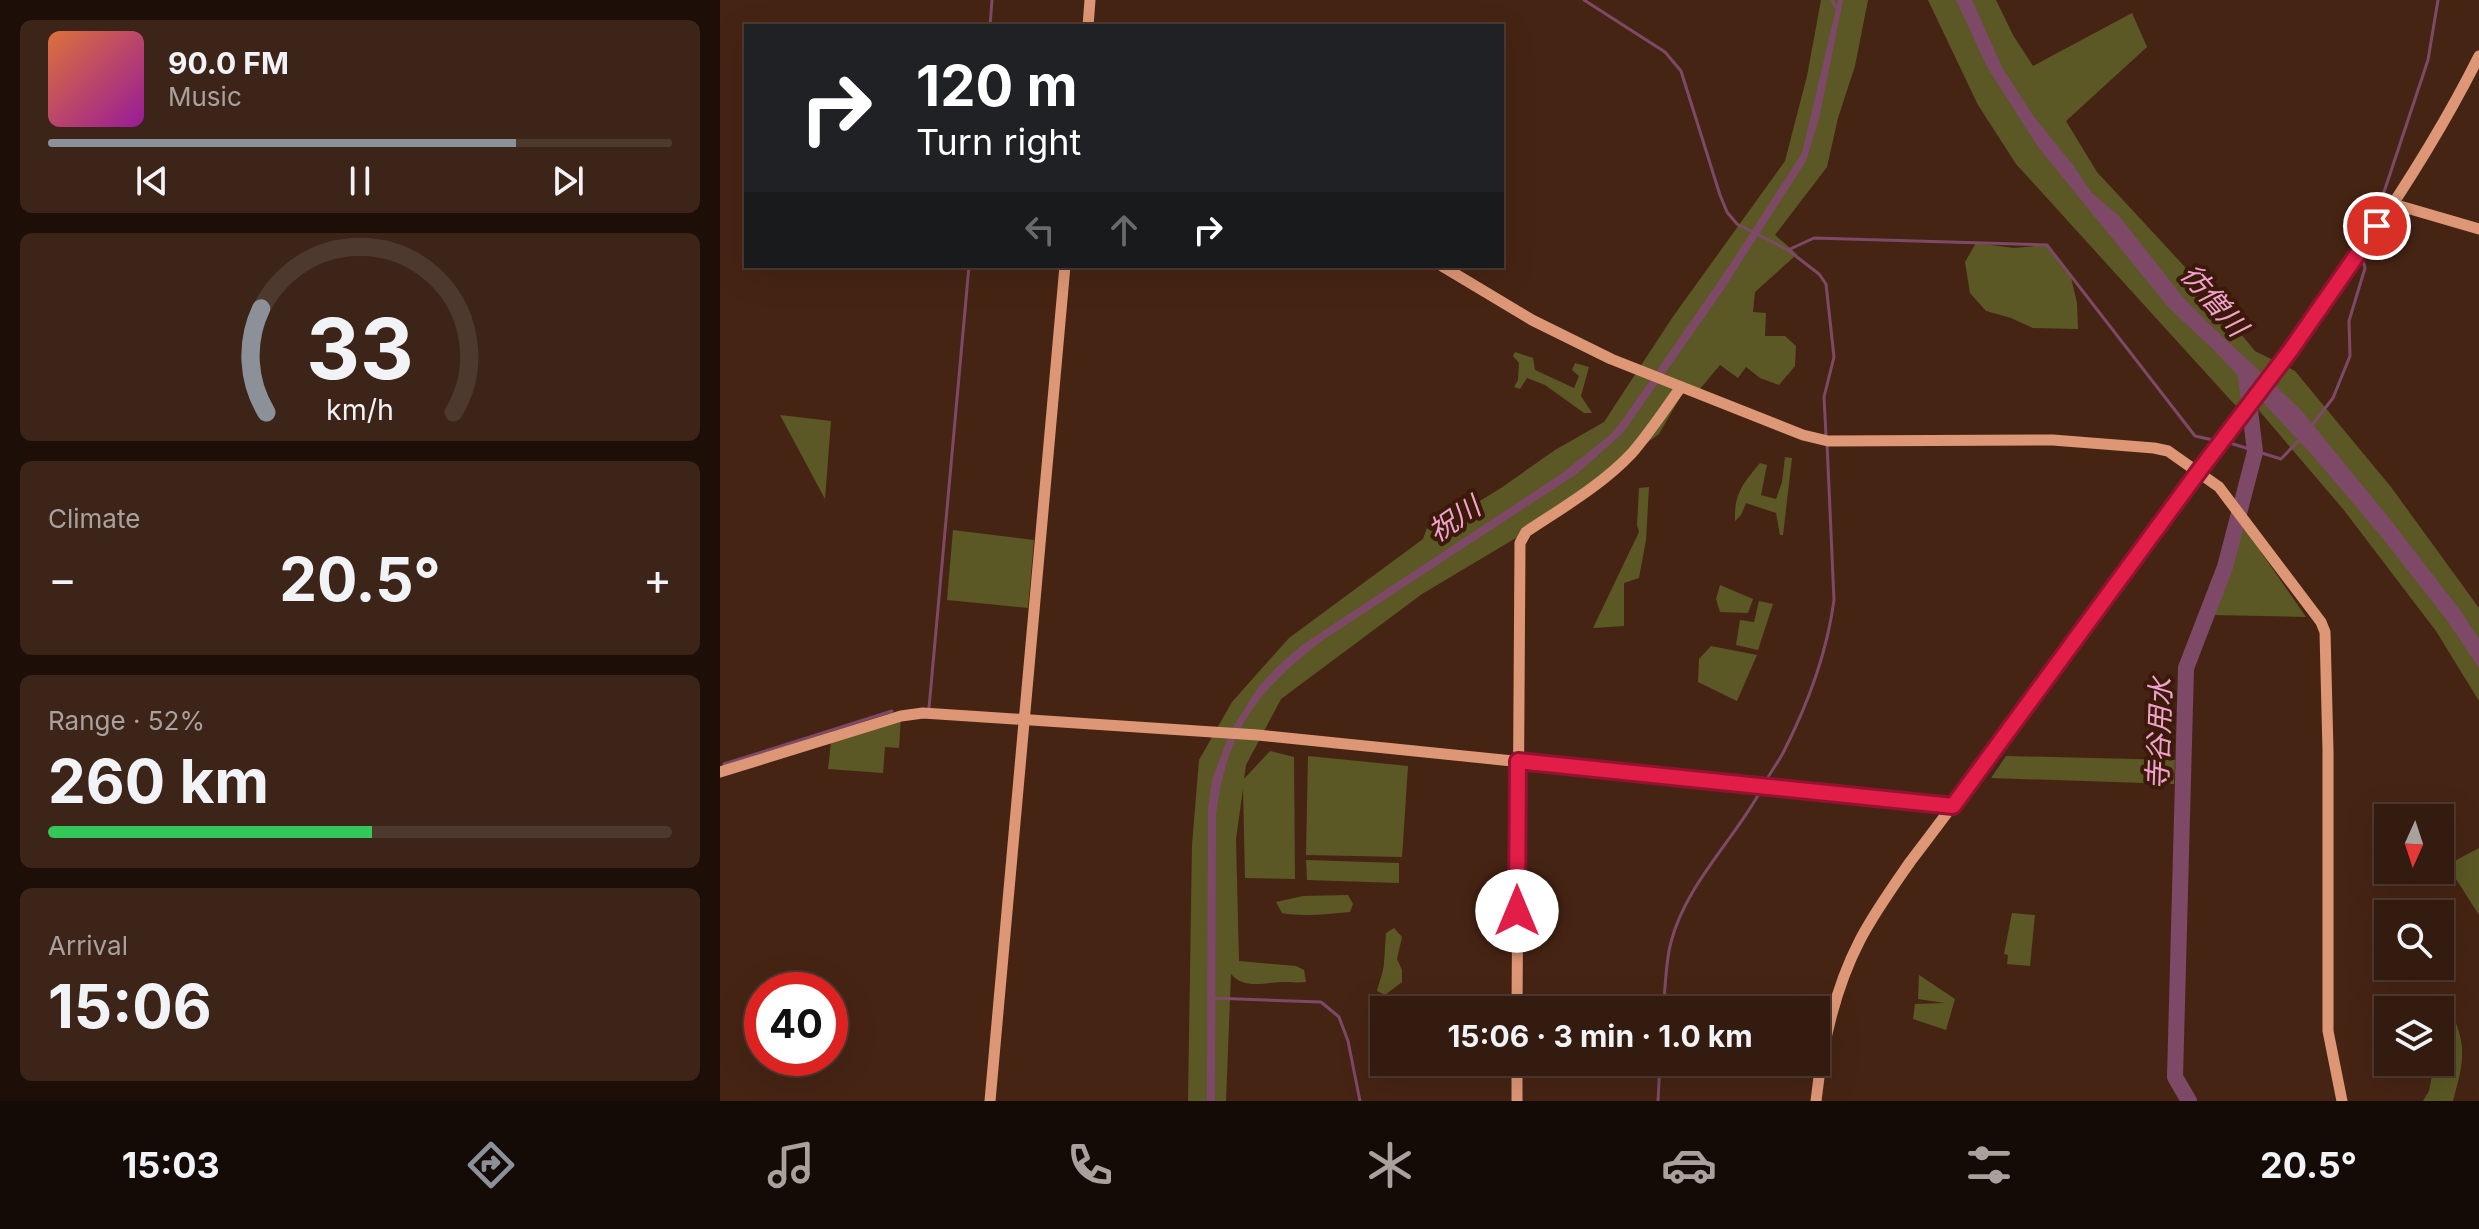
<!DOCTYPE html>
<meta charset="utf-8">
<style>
:root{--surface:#341b0f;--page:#3c2418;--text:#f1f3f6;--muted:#a9a19e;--line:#4e392f;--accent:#8c9099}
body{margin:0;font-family:Inter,"Noto Sans JP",sans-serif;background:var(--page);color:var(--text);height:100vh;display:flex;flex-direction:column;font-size:30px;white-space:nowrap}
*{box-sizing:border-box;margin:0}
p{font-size:26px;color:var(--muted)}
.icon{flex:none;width:44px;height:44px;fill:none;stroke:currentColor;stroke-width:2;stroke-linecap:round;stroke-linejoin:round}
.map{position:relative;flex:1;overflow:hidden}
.sheet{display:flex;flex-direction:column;gap:20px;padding:20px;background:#1d0f08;width:720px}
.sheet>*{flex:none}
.hud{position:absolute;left:24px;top:24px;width:760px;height:244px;border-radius:0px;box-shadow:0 8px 32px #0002,0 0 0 2px var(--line);background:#202124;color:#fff;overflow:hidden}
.needle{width:52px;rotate:183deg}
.buttons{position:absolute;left:1654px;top:804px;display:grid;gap:16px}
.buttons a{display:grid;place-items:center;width:80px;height:80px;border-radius:0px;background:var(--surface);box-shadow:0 8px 32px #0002,0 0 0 2px var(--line);font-size:40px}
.speed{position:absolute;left:24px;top:972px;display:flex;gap:16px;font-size:40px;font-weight:700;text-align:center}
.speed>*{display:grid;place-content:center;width:104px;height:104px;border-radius:50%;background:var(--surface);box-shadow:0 8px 32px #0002,0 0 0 2px var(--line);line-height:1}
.speed .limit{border:12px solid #d22;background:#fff;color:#111}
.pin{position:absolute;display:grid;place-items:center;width:68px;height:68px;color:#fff;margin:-34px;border:4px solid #fff;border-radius:50%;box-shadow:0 2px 8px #0007}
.me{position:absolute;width:88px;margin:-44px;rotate:0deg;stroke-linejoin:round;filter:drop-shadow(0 0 6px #0008)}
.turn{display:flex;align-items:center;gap:28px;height:168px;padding:0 40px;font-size:36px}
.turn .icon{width:104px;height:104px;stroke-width:2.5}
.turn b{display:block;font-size:56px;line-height:68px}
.lanes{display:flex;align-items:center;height:76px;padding:0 40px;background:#0003;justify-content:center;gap:40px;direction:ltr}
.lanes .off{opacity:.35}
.big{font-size:60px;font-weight:700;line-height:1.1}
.sheet .card{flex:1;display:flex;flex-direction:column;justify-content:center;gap:12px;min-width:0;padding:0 28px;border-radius:12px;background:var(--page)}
.sheet .dial{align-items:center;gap:0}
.dial svg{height:208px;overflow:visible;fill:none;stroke:var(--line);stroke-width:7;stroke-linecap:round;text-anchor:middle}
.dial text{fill:var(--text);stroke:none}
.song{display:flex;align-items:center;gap:24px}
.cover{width:96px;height:96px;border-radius:12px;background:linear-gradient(135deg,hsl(20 70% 55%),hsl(300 70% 35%))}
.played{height:8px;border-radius:4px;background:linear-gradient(90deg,var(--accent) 75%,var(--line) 75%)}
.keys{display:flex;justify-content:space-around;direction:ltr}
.heat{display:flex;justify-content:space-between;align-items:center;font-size:44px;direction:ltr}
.charge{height:12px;border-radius:6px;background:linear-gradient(90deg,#34c759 52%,var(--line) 0)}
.trip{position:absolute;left:650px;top:996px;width:460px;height:80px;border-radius:0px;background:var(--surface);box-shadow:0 8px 32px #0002,0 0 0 2px var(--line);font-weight:700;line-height:80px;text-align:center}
.dock{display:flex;height:128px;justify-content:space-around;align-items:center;background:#150b06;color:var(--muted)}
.dock .icon{width:56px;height:56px}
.dock .selected{color:var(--accent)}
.dock b{font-size:36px;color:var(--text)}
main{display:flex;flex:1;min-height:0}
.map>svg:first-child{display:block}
.green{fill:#5b5825}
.water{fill:#7e4967}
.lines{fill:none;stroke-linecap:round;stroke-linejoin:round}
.stream{stroke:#7e4967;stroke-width:3}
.river{stroke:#7e4967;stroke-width:16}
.secondary{stroke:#de9776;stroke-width:11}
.route-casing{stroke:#92132f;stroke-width:20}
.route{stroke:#e11d48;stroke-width:14}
.labels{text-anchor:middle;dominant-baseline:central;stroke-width:8;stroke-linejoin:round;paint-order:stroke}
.water-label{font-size:28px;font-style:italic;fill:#f3a1ce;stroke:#3b1a0a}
</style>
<main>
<section class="sheet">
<div class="card">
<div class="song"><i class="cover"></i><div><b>90.0 FM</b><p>Music</p></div></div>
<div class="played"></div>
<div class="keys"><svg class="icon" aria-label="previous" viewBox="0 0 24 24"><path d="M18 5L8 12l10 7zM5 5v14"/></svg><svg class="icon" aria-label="pause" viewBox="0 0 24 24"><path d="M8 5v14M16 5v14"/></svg><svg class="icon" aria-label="next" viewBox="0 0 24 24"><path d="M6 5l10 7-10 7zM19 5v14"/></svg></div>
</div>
<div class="card dial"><svg viewBox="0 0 100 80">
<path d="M14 69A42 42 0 1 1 86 69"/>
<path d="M14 69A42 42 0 0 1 12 29" stroke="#8c9099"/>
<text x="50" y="56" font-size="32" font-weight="700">33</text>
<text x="50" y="72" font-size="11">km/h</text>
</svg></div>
<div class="card"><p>Climate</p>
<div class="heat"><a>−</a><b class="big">20.5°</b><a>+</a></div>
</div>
<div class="card"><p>Range · 52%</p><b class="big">260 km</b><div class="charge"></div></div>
<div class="card"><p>Arrival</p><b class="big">15:06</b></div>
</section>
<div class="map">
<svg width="1759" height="1101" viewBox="0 0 1759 1101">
<rect width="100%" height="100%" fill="#462414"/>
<g class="green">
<path d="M1101 0H1148L1135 66 1118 118 1107 167 1055 235 1078 255 1070 251 1074 257 1035 292 1033 312 1046 313 1045 336H1065L1076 346 1075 366 1059 385 1040 378 1026 367 1018 378 1000 365 979 390 965 389 939 434 806 532 702 594 561 699 526 765 524 779 550 751 574 757 575 879 525 878 523 789 516 839 519 961 576 966 584 970 586 982C577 983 568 982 560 982 542 983 524 989 511 974L506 1101H468L472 845 479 760 512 702 569 638 703 539 707 528 711 531 781 488 835 450 884 422 952 318 1065 161 1087 76Z"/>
<polygon points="1208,0 1276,0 1293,35 1313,66 1412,13 1427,47 1346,121 1377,172 1465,267 1535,351 1575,371 1671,487 1759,608 1759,701 1716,631 1623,509 1536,407 1515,405 1296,164 1258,105"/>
<polygon points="1256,243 1294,248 1327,245 1350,273 1357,303 1358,329 1313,328 1291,318 1266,311 1250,293 1245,262"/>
<polygon points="795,352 813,358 815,370 854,388 859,376 852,370 855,363 869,367 861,396 872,413 864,413 825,385 807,378 800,389 794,387 798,380 799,363 793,356"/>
<polygon points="60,415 111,421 105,499"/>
<path d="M1065 457 1072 458 1063 535H1060L1056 513 1026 503 1021 515 1015 521C1014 493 1023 484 1040 463L1047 465 1041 495 1056 499 1062 482Z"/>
<polygon points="929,487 926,540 919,578 904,583 904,626 873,628 919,532 917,525 919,488"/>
<polygon points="1523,526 1586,617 1492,615"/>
<polygon points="233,530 314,540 308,608 227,600"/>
<polygon points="1000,585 1033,599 1028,613 1000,612 996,599"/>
<polygon points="1039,601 1053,604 1038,650 1016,645 1020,620 1034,622"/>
<polygon points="991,646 1037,655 1017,701 978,682 979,659"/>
<polygon points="181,716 179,748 165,747 163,773 108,769 111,742"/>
<polygon points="588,756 688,766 682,857 586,855"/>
<polygon points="1286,756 1455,760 1454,784 1271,778"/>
<polygon points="1759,848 1759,915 1727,865"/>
<polygon points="586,860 679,863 679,883 587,880"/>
<path d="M628 895 633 904 630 912C608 914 583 917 562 913L556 902 583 896Z"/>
<polygon points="1292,913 1315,915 1310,966 1287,964 1288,955 1284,954"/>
<path d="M674 928 682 937 677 959 682 970V982L665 995 657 991C659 981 664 972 664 962 665 952 665 943 666 933Z"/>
<polygon points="1199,975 1235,999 1226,1030 1193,1019 1195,1004 1225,1003 1198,999"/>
<path d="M1735 1021C1748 1052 1741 1070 1733 1101H1703L1709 1091 1713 1070 1730 1064V1042L1726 1029Z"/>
</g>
<g class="water">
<path d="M1118 0H1123L1099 119 1086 161 1002 292 903 433 858 473 600 642C535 694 507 730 496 815L495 1101H487L488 808 492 780 510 732 539 686 559 665 582 645 841 474 890 435 904 418 1009 266 1082 153Z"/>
<polygon points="1236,0 1252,0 1283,69 1314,117 1353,165 1371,192 1399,216 1462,296 1486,321 1580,409 1669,518 1740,610 1759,639 1759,668 1726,619 1660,535 1593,456 1493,349 1449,308 1318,147 1267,67"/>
</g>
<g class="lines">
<g class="stream">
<polyline points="864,0 945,52 961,71 1000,195 1007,212 1017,224 1068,250 1099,274 1106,284 1114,357 1104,397 1106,436"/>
<polyline points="1112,0 1117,9"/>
<polyline points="270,26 272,0"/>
<polyline points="1639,246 1661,201 1708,60 1718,0"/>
<polyline points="1068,250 1094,238 1327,245 1475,436 1493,440"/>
<polyline points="1590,428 1613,398 1630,356 1629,321 1645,268 1642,257"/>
<polyline points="1510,443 1561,459 1580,439"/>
<polyline points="209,708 249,266"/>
<polyline points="4,764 172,711"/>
<path d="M1044 785C1049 774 1057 764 1063 753 1087 706 1107 653 1114 600L1107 443"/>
<polyline points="492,998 601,1002 619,1017 628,1041 640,1101"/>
<path d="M944 998C946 980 946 960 951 942 966 885 1012 842 1040 792"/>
<polyline points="938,1101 940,1062"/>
</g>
<polyline class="river" points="1469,1101 1455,1077 1466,668 1505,567 1535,452 1526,376"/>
<g class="secondary">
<polyline points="368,26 370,0"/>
<polyline points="1670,206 1680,206 1759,229"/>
<polyline points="722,266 812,320 891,359 1083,435 1108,441 1333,440 1434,448 1448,451 1499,487 1601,622 1605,632 1608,751 1608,1031 1622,1101"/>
<polyline points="0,772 181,716 203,713 538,735 1233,806"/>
<polyline points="797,1001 1115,1002"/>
<path d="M797 1010 800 543 806 532C842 508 882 485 912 453 930 432 945 409 961 387"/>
<polyline points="270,1101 345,266"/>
<polyline points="797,1101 797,1062"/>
<path d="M1096 1101C1102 1046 1114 990 1140 940 1154 913 1172 888 1190 862 1288 734 1381 601 1478 472 1578 338 1684 206 1759 56"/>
</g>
</g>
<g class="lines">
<defs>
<polyline id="route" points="797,911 798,761 1233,806 1479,471 1570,351 1657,226"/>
</defs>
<use href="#route" class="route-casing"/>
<use href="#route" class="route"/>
</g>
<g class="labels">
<g class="water-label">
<text transform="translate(1494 300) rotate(49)">彷僧川</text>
<text transform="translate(734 519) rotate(-34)">祝川</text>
<text transform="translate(1439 734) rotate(-88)">寺谷用水</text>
</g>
</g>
</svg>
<div class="buttons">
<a><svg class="needle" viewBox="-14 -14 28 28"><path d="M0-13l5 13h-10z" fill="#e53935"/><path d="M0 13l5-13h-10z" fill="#a9a19e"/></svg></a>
<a><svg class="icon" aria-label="search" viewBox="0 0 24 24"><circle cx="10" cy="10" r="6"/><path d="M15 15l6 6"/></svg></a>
<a><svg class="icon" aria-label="layers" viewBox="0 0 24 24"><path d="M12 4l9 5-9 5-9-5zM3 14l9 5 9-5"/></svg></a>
</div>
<div class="speed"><div class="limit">40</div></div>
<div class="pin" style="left:1657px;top:226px;background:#d93025"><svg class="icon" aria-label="arrive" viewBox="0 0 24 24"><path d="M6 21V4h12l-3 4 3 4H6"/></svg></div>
<svg class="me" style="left:797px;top:911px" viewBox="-20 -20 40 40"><circle r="19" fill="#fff"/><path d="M0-13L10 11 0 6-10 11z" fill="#e11d48"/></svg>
<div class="trip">15:06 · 3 min · 1.0 km</div>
<div class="hud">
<div class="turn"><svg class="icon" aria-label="right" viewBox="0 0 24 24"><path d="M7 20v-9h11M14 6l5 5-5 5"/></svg><div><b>120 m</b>Turn right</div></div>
<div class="lanes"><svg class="icon off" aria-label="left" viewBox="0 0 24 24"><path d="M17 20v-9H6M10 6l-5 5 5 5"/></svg><svg class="icon off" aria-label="ahead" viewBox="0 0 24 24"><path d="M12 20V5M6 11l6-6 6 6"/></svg><svg class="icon" aria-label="right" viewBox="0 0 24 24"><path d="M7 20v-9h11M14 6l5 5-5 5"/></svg></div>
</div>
</div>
</main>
<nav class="dock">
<b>15:03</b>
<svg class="icon selected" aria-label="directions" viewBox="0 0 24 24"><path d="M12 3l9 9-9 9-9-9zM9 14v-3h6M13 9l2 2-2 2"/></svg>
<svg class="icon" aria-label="music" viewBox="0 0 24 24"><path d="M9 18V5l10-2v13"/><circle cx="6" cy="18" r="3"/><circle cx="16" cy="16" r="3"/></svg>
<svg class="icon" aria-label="phone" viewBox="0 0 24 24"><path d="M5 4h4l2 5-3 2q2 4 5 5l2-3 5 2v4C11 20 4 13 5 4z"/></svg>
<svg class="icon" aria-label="climate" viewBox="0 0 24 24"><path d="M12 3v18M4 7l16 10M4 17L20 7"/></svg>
<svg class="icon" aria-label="car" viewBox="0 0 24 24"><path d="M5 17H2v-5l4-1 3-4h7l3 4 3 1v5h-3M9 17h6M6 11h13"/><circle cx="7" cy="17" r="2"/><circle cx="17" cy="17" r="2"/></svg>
<svg class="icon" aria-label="filters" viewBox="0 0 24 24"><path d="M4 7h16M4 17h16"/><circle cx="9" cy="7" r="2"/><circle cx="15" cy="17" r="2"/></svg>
<b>20.5°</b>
</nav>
